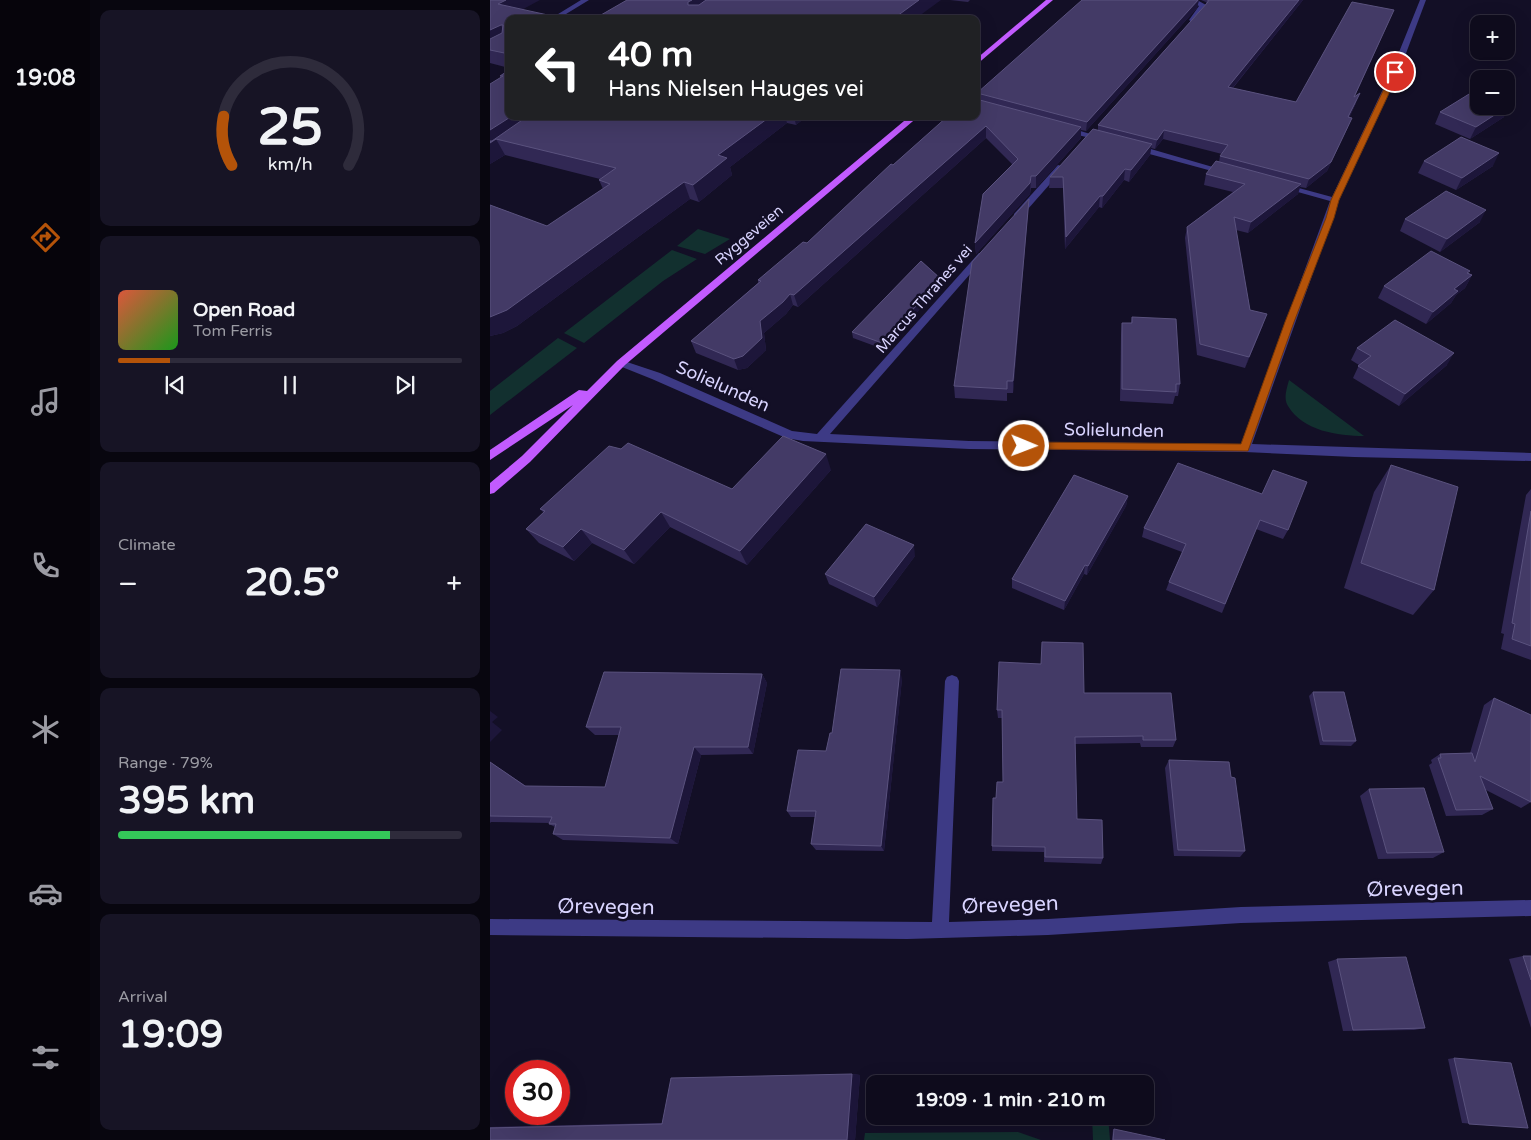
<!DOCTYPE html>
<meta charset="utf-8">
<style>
:root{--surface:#0e0b1c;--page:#171425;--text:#f1f3f6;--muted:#9b9ba3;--line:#2e2b3b;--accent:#b45309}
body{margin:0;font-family:"Varela Round",sans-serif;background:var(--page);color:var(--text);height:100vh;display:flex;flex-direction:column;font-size:19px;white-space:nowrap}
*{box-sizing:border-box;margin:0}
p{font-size:16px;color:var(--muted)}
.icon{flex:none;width:28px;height:28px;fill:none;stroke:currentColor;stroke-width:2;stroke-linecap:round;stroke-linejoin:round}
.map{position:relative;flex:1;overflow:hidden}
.details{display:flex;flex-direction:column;gap:10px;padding:10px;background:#08060f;width:400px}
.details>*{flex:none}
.banner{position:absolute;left:15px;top:15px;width:475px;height:105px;border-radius:10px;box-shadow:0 5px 20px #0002,0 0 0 1px var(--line);background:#202124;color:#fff;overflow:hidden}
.controls{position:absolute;left:980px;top:15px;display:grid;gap:10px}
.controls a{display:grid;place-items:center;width:45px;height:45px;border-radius:10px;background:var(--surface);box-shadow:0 5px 20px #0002,0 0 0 1px var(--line);font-size:25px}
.speed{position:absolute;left:15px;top:1060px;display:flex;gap:10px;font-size:25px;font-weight:700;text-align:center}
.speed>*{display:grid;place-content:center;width:65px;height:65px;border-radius:50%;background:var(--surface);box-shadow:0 5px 20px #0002,0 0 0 1px var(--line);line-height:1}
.speed .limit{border:8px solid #d22;background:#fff;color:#111}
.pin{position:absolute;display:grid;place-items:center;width:42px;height:42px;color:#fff;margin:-21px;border:2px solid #fff;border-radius:50%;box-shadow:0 1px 5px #0007}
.me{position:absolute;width:55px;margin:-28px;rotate:91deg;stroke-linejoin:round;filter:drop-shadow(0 0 4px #0008)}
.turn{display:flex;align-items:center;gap:18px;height:105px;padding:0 20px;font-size:22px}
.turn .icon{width:65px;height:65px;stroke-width:2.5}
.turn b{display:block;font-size:35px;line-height:42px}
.big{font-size:38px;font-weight:700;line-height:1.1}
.details .card{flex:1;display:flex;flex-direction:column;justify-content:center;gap:8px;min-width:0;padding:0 18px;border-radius:10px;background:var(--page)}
.details .dial{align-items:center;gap:0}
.dial svg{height:130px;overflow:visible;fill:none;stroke:var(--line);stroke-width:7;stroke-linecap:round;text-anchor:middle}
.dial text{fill:var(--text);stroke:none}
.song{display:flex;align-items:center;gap:15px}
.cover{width:60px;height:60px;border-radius:8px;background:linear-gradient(135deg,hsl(10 70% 55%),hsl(120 70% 35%))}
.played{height:5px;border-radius:2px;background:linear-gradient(90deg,var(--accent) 15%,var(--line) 15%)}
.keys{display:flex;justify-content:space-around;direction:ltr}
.heat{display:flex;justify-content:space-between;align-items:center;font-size:28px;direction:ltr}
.charge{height:8px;border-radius:4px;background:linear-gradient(90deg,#34c759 79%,var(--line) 0)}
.trip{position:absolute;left:376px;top:1075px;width:288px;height:50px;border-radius:10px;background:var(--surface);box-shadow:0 5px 20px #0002,0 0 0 1px var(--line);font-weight:700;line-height:50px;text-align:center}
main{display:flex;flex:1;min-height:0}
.menu{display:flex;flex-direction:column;width:90px;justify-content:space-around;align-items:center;background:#06040b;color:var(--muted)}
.menu .icon{width:35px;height:35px}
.menu .current{color:var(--accent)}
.menu b{font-size:22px;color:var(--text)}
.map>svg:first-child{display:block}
.green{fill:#12302f}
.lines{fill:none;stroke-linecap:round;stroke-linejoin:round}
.minor{fill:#3d3a85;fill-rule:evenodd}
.major{fill:#c25bff;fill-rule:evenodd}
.wall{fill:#312854}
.shaded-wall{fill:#1d163a}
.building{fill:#433a66;stroke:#5a527e}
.route{fill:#b45309;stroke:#753606}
.labels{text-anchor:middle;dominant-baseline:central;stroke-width:5;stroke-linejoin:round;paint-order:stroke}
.far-street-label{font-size:15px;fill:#d9d4ff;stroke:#130f26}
.street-label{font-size:18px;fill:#d9d4ff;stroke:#130f26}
.near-street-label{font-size:21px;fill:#d9d4ff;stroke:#130f26}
</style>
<main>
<nav class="menu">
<b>19:08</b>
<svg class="icon current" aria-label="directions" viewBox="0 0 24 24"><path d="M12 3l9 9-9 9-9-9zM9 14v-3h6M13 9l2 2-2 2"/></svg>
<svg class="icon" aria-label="music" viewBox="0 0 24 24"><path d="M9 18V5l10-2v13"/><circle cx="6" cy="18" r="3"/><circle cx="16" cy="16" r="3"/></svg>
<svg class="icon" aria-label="phone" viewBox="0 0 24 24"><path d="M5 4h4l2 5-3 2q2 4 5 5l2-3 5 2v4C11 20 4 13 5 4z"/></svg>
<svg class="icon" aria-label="climate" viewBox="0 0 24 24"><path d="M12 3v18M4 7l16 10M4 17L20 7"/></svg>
<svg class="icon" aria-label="car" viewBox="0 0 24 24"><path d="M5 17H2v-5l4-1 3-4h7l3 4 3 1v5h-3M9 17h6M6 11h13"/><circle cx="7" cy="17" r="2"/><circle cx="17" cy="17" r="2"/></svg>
<svg class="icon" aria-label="filters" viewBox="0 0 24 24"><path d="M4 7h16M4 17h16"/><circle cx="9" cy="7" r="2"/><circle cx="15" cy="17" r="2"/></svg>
</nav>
<section class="details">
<div class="card dial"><svg viewBox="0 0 100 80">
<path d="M14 69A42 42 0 1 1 86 69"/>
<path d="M14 69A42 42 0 0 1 9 39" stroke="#b45309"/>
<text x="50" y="56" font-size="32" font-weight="700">25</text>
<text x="50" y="72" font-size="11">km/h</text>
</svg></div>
<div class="card">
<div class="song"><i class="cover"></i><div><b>Open Road</b><p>Tom Ferris</p></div></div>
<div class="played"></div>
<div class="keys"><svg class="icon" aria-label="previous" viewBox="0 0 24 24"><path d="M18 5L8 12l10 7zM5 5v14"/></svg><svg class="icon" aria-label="pause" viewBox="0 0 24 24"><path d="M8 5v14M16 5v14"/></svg><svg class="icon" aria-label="next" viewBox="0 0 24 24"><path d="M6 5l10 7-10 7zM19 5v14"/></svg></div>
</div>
<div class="card"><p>Climate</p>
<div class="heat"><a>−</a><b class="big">20.5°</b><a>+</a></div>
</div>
<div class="card"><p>Range · 79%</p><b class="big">395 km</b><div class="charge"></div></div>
<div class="card"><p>Arrival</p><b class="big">19:09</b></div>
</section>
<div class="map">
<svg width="1041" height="1140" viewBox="0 0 1041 1140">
<rect width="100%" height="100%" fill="#130f26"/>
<g class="green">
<polygon points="208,229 240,239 215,254 187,246"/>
<polygon points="182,250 207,259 173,281 94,343 74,333"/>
<polygon points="68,338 87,348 0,415 0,391"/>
<path d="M799 380 874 436C848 436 813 431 798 406 793 398 797 388 799 380Z"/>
<polygon points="602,1116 618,1116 620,1140 603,1140"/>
<polygon points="528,1132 551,1140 374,1140 375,1133"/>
</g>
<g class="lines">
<g class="minor">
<polygon points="91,0 99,0 76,14 93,19 71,17 60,19"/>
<polygon points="699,0 707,0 716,5 702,22 699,20 709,6"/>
<polygon points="930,0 936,0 909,72 849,200 762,444 1041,453 1041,461 864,457 755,452 479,449 313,441 296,438 162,379 127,365 126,363 131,360 170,373 302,431 327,434 489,253 495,253 495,257 340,434 479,441 751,444 840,201 790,187 794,184 842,197 901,72"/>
<polygon points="571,127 577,127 617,139 613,141 571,131"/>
<polygon points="641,145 647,145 740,172 733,174 641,149"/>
<polygon points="568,165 575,167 530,218 524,218 524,214"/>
<polygon points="462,675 467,677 469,681 459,922 558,919 751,907 1041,900 1041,916 751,923 558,935 417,939 0,935 0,919 442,922 455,681 457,677"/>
</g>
<g class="major">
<polygon points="556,0 563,0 486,65 486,59"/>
<polygon points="420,116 429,116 135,365 40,462 4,493 0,494 0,483 32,456 83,405 0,460 0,450 89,390 97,391 127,361"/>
</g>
</g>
<g class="wall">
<polygon points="0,0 33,9 19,19 19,68 0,63"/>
<polygon points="460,0 480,0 478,2"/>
<polygon points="709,0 707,8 596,131 591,130 591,138 546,188 541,188 540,194 486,254 485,243 522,164 496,138 308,307 303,305 296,314 274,333 276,350 257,368 248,370 206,353 201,341 268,283 268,280 317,243 403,165 487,99 487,93"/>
<polygon points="711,0 813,0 743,88 806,102 900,19 865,96 866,103 859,118 858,127 837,171 816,188 810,187 808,194 758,233 746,230 760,310 773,325 755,368 707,355 695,238 697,227 743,192 714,185 716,174 729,162 730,156 732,154 673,139 665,149 661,148 660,155 639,182 634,180 612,208 609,207 575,249 573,188 559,188 560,177 608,130 608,125 716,4 716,2"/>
<polygon points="19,70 19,116 317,116 306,125 297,123 240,167 242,175 209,202 200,199 27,326 13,333 0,336 0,205 57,226 113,189 109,180 110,179 15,155 0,164 11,78 10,76"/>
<polygon points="950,112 1014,117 980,139 945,124"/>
<polygon points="934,161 1003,166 966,190 928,173"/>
<polygon points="539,199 538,212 523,393 517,393 517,401 465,398 464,386"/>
<polygon points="915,219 990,222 950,252 910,231"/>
<polygon points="978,273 982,275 975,288 966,295 961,303 936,324 888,298 894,286"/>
<polygon points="451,286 393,349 363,338 362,332"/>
<polygon points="642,317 690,384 688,396 685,396 683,404 630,401 631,335 632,323 641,323"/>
<polygon points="867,348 957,365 909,406 863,378 869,365 861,360"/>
<polygon points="688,463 798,530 793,539 766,529 732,613 676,590 679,582 692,552 652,537 654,528"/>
<polygon points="901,465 944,590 923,615 854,588 884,492"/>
<polygon points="341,470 257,565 180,527 144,564 102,543 84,561 49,543 36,529 54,513 50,509 242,489"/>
<polygon points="1041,489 1041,660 1011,649 1014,634 1011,633 1036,495"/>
<polygon points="638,496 636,506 597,575 594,574 574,610 522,588 522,579"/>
<polygon points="425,556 387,607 339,584 335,574"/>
<polygon points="272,674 277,683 263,754 211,755 188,844 73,840 63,834 65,827 59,824 60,823 1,822 0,823 0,762 36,786 115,787 129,735 105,735 96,727"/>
<polygon points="412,679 394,851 326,850 321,844 325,817 301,817 297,811 336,751 342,733"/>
<polygon points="823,692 866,741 861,746 830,745 819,696"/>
<polygon points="594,693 686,740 683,747 651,747 650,743 585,744 587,819 613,858 611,864 554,862 554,852 502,851 502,846 506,798 513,782 512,718 508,718 507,710"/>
<polygon points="1004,698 1041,715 1041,802 1031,808 996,790 1003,809 992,815 956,816 939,765 942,763 941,760 950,754 980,753 994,705"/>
<polygon points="679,760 755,851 750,857 684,856 675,768"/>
<polygon points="879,789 954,852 943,858 888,859 870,796"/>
<polygon points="1033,956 1041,956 1041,1028 1019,959"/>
<polygon points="847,959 935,1028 924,1030 853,1031 838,962"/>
<polygon points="964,1058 1038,1128 972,1123 958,1059"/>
<polygon points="362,1074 370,1075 365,1140 0,1140 0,1127 173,1123"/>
<polygon points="623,1129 676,1140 622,1140"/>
</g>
<g class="shaded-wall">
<polygon points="16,0 50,0 15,19 8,4"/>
<polygon points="202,0 228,0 203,19 198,5 198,2"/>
<polygon points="429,0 451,0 425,19 403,19"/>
<polygon points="709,0 707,8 596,131 597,122"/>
<polygon points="809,0 813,0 736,96 738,87"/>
<polygon points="11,25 18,40 0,49 0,30"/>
<polygon points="870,93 866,103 855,127 858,117"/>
<polygon points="1020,105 1014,117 980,139 986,127"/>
<polygon points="22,116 55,116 6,139 15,155 0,164 0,130"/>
<polygon points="281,116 295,116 297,123 240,167 242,175 209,202 203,185 228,155"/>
<polygon points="304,116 317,116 306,125"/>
<polygon points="862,118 858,127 837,171 816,188 819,179"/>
<polygon points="496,126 496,138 308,307 304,295"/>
<polygon points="591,127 591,138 546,188 546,176"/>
<polygon points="674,130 673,139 665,149 667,140"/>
<polygon points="662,144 660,155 639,182 641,170"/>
<polygon points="1009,153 1003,166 966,190 972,178"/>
<polygon points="635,169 634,180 612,208 613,196"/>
<polygon points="541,176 540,194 486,254 485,243"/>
<polygon points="194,182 200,199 27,326 13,333 0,336 0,317"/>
<polygon points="811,184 808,194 758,233 761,222"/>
<polygon points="610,196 609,207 575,249 576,237"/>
<polygon points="539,199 538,212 523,393 523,381"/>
<polygon points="996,210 990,222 950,252 957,239"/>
<polygon points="980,271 974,282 982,275 975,288 966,295 961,303 936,324 943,312 964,289 977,273"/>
<polygon points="451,279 451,286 393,349 392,343"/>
<polygon points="300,294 303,305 296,314 274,333 276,350 257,368 248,370 244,359 270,321"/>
<polygon points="777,314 773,325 755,368 759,357"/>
<polygon points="964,353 957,365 909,406 915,394"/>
<polygon points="336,454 341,470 257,565 250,551"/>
<polygon points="638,496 636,506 597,575 598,566"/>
<polygon points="171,512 180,527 144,564 134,550"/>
<polygon points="91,529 102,543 84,561 73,547"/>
<polygon points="424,545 425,556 387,607 384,597"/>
<polygon points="595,565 594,574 574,610 575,601"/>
<polygon points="410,670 412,679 394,851 391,846"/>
<polygon points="272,674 277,683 263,754 258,747"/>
<polygon points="0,711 8,717 2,722 12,730 0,742"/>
<polygon points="204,747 211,755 188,844 180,838"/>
<polygon points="362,1074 370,1075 365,1140 357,1140"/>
</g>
<g class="building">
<polygon points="0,0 16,0 8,4 76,19 19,19 19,54 0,50 0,39 12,33 13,25 11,25 0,30"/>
<polygon points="137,0 202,0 198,2 198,5 209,5 216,0 429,0 403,19 104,19"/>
<polygon points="592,0 708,0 597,122 487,93"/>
<polygon points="718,0 809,0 738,87 806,102 862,2 904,10 864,97 870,93 858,117 862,118 841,162 819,179 730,156 738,145 674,130 667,140 608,125 718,2"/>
<polygon points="19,70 19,116 22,116 0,130 0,84 13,76 10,76"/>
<polygon points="984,91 989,93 989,106 1016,106 1016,104 1020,105 986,127 950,112"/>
<polygon points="486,99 591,127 546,176 541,176 540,183 485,243 493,194 528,159 496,126 304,295 300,294 293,302 270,321 272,338 253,356 244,359 201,341 271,281 268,280 313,242 317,243 401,164 403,165 458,116 486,116"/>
<polygon points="38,116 281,116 228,155 237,158 203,185 194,182 17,310 0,317 0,205 57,226 120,184 109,180 126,168 6,139 0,143 0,141 2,141"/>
<polygon points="603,129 662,144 641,170 635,169 613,196 610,196 576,237 573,177 560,177"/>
<polygon points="971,137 1009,153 972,178 934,161"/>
<polygon points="726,161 811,184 761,222 744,217 760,310 777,314 759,357 710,344 697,227 755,184 716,174"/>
<polygon points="956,191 996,210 957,239 915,219"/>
<polygon points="539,199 523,381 517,381 517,389 464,386 482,262"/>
<polygon points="941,251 980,271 977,273 982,275 964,289 968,291 943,312 894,286"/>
<polygon points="431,261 451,279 392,343 362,332"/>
<polygon points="642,317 686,319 690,384 686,384 686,392 632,389 632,323 642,323"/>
<polygon points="905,320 964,353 915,394 868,366 881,356 867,348"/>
<polygon points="293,436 336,454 250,551 171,512 134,550 91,529 73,547 36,529 55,511 50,509 119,446 131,449 138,443 242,489"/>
<polygon points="688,463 772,494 783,470 817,482 798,530 770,520 735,604 679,582 696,544 654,528"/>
<polygon points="901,465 968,487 944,590 871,563"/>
<polygon points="584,475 638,496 598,566 595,565 575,601 522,579"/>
<polygon points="1041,511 1041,646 1022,639 1025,624 1022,623"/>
<polygon points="376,524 424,545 384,597 335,574"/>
<polygon points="552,642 593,643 594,693 681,693 686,740 653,740 653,736 585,737 587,819 612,820 613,858 555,857 555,847 502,846 503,798 506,798 507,782 513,782 512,710 507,710 509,662 551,664"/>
<polygon points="351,669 410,670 391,846 321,844 326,811 297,811 308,750 336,751 340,733 342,733"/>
<polygon points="114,672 272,674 258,747 204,747 180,838 63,834 66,824 59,824 62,817 0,816 0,762 35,786 115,787 131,727 96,727"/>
<polygon points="823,692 854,692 866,741 833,741"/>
<polygon points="1004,698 1041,715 1041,802 990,776 1003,809 966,810 948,758 951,758 950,754 982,753 985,762"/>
<polygon points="679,760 739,762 741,777 745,778 755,851 688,850"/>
<polygon points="934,788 954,852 897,853 879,789"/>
<polygon points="1033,956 1041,956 1041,980"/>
<polygon points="916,957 935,1028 863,1030 847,959"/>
<polygon points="964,1058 1021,1063 1038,1128 979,1124"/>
<polygon points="362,1074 357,1140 0,1140 0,1128 172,1124 181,1078"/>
<polygon points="624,1129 675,1140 623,1140"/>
</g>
<polygon class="route" points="905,70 909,72 849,200 844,218 804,322 758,451 531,449 531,443 534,442 751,444 795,322 836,218 841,200 902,72"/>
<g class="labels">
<g class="far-street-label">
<text transform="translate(259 235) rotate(-40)">Ryggeveien</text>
<text transform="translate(434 299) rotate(-49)">Marcus Thranes vei</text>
</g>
<g class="street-label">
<text transform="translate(233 386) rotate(24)">Solielunden</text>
<text transform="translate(624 430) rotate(1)">Solielunden</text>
</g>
<g class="near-street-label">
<text transform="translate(925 889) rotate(-1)">Ørevegen</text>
<text transform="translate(520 905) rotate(-2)">Ørevegen</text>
<text transform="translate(116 907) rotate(1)">Ørevegen</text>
</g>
</g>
</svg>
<div class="controls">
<a>+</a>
<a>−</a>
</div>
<div class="speed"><div class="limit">30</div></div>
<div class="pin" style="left:905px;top:72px;background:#d93025"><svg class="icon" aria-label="arrive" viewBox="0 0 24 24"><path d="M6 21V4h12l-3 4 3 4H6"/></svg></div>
<svg class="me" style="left:534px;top:446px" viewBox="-20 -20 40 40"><circle r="17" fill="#b45309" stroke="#fff" stroke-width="3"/><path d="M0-11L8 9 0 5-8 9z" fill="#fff"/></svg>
<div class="trip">19:09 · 1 min · 210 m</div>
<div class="banner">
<div class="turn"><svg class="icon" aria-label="left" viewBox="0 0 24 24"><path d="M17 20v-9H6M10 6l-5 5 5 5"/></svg><div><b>40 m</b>Hans Nielsen Hauges vei</div></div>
</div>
</div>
</main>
